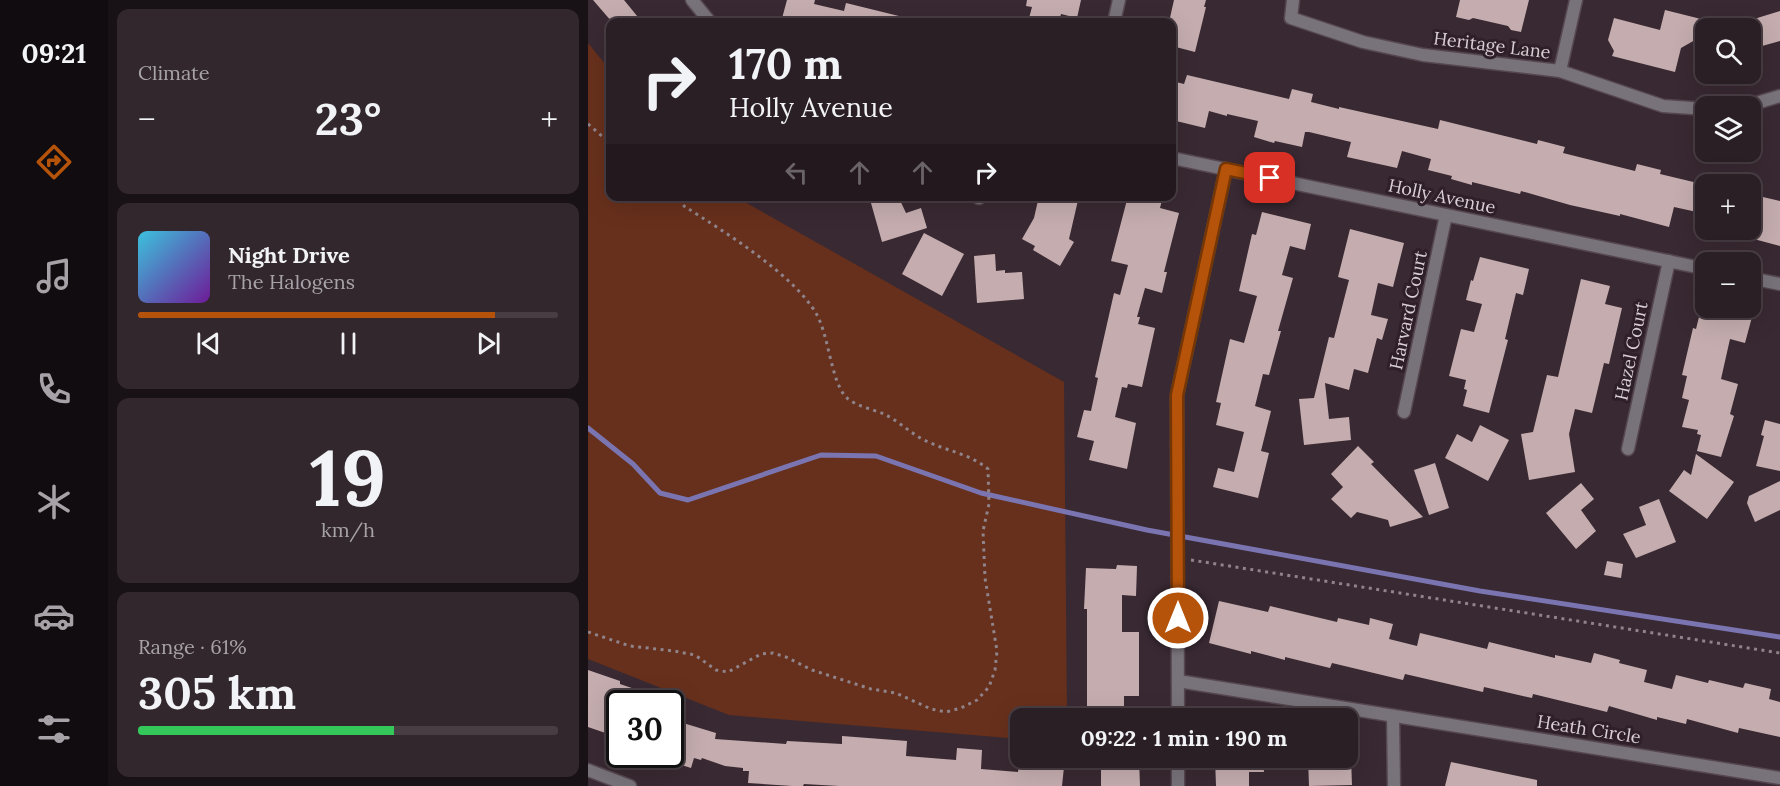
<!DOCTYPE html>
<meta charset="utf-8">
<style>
:root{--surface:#2b1f26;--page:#33272e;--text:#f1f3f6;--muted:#a6a2a7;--line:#473d43;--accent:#b45309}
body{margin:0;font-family:Lora,serif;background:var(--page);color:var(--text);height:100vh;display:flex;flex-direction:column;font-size:22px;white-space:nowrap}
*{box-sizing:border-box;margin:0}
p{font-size:20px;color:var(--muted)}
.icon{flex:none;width:33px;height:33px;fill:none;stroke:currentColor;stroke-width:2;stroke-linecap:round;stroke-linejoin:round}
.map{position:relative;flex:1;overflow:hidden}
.side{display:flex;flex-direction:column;gap:9px;padding:9px;background:#181115;width:480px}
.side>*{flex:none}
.hud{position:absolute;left:18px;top:18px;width:570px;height:183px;border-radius:12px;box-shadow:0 6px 24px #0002,0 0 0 2px var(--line);background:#2b1f26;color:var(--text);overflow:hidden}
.tools{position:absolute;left:1107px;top:18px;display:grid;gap:12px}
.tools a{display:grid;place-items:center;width:66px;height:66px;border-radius:12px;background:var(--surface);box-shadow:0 6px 24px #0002,0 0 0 2px var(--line);font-size:30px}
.speed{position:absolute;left:18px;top:690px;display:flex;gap:12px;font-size:30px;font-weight:700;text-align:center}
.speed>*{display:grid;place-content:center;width:78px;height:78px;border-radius:50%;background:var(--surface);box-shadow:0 6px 24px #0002,0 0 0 2px var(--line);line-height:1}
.speed .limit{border:3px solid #111;border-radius:9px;background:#fff;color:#111}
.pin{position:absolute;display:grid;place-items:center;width:51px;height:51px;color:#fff;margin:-26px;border-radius:12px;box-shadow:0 3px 9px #0006}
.me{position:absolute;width:66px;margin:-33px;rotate:0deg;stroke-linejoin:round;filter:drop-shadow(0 0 4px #0008)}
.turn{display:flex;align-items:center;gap:21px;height:126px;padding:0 24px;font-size:27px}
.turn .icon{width:78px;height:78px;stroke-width:2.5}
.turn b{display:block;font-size:42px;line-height:51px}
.lanes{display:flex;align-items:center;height:57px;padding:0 24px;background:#0003;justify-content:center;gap:30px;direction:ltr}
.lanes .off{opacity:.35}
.big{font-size:45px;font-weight:700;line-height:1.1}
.side .card{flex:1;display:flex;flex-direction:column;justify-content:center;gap:9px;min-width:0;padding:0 21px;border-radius:12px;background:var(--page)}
.side .dial{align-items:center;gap:0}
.dial b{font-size:78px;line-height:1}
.song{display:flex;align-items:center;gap:18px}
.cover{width:72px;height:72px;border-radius:9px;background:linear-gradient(135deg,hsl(190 70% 55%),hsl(280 70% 35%))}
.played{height:6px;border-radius:3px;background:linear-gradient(90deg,var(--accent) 85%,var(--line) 85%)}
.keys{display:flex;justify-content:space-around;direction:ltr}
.heat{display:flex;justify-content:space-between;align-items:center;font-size:33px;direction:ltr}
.charge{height:9px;border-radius:4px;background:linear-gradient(90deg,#34c759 61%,var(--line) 0)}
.trip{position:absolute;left:422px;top:708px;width:348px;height:60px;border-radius:12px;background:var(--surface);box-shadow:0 6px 24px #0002,0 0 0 2px var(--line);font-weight:700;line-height:60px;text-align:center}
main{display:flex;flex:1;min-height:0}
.tab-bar{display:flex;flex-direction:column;width:108px;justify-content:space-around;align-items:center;background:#110c0f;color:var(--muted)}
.tab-bar .icon{width:42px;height:42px}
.tab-bar .current{color:var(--accent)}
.tab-bar b{font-size:27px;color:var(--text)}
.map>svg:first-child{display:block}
.green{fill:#67301c}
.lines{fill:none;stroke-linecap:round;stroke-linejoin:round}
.stream{stroke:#7a75b1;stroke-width:5}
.building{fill:#c5adaf}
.minor-casing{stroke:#56474f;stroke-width:15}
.path{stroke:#90838a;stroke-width:3;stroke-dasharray:3 4.5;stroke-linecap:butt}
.minor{stroke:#78727a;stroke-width:12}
.route-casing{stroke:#753606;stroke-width:15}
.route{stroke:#b45309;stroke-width:10}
.labels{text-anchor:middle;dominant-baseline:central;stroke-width:6;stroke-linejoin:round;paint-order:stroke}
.street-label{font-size:18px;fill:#d9ced4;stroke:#2f1f28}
</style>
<main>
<nav class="tab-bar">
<b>09:21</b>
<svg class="icon current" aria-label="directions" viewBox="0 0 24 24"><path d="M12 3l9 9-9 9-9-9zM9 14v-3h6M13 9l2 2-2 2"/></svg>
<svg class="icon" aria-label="music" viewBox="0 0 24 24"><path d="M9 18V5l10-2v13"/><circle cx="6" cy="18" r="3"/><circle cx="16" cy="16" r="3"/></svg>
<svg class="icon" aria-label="phone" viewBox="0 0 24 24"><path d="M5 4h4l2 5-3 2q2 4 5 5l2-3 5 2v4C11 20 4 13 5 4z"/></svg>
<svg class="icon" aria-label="climate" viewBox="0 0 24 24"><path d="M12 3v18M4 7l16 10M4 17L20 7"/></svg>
<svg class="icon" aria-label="car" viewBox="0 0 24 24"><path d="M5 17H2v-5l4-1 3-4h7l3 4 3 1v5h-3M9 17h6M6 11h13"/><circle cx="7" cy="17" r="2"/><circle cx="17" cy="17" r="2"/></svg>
<svg class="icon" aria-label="filters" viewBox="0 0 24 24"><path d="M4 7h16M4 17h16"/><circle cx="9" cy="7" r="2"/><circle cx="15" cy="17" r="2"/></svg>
</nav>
<section class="side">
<div class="card"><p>Climate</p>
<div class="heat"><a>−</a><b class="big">23°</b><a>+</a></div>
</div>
<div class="card">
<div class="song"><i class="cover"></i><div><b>Night Drive</b><p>The Halogens</p></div></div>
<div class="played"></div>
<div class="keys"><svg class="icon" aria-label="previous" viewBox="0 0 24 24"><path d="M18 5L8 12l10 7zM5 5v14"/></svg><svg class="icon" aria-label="pause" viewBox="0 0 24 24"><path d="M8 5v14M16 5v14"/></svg><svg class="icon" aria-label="next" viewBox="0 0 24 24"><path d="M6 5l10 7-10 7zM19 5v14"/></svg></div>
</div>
<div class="card dial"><b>19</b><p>km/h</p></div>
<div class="card"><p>Range · 61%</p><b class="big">305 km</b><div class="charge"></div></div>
</section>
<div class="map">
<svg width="1192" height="786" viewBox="0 0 1192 786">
<rect width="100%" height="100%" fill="#392932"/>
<polygon class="green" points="0,43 22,70 22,196 148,197 476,382 479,718 432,718 432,739 141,715 0,659"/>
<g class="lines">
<polyline class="stream" points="0,428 45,464 72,493 100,500 233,455 288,456 393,493 559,530 892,591 1192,637"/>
</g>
<g class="building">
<polygon points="5,0 36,0 54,22 24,22"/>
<polygon points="199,0 227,0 226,4 256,11 258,3 315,17 314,22 193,22"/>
<polygon points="439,0 493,0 489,18 473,14 471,22 440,22 444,7 438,6"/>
<polygon points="586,0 618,0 616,7 618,7 607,52 584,46 584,22 581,22"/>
<polygon points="872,0 941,0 933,32 923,30 920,26 885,18 881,20 868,17"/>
<polygon points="1077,10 1113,19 1107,40 1093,48 1087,72 1024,56 1026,51 1020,40 1026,18 1072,30"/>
<polygon points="1192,11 1192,41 1174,46 1166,19"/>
<polygon points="599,75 701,99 704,89 725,94 723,102 751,109 751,107 850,129 852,120 949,144 950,140 977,147 975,153 1047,171 1049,164 1073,170 1072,174 1118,185 1118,214 1086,207 1081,227 1032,214 1032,216 982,205 933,191 932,194 884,182 884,185 863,179 864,176 840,170 843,159 814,151 809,168 759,157 763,142 721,132 717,132 714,147 687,141 686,143 666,137 670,121 639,114 639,116 621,111 617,128 584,120 584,81 596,84"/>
<polygon points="1162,194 1192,201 1192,246 1162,238"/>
<polygon points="281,196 310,196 318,213 333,208 339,228 294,242"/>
<polygon points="451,196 491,196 481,239 486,242 472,266 445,250 447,246 434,239 446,218"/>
<polygon points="540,196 575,196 572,208 591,213 576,272 579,272 574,293 557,288 549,317 552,317 550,324 567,328 554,387 540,384 539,388 534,387 527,417 548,423 539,469 501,460 506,441 489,437 496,410 503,411 510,378 507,377 526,293 532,295 540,265 523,261"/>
<polygon points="674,212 723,224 717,250 702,246 694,275 705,278 690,331 693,331 681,375 675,374 667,406 683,411 673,451 681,453 670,498 625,487 630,468 646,472 656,432 628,425 633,403 628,402 642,339 656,343 669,296 651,291 664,234 668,235"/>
<polygon points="762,229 816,243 805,287 790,283 783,315 800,319 794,340 789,338 780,373 766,369 761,390 737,383 741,419 761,417 763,440 716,445 711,399 726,398 741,337 746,338 761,280 750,277"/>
<polygon points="336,233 376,254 354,296 314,274"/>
<polygon points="407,254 408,271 417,270 417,273 434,272 436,299 389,303 386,256"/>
<polygon points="892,257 941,269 935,295 928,293 917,339 920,340 901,413 875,406 879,390 876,389 878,380 861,376 873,329 886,332 894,304 878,300 883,280 885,281"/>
<polygon points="993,279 1022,286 1017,304 1034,308 1021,364 1016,363 1004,413 987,409 981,434 987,472 941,480 933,434 945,432 959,375 970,377"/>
<polygon points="1114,305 1118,305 1118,308 1126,308 1164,317 1157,343 1142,339 1133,379 1150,384 1142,414 1146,416 1133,457 1109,451 1113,435 1109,434 1110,430 1094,427 1101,400 1094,398 1099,376 1094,375 1105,328 1108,329"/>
<polygon points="1177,420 1192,424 1192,471 1168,466 1176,436 1173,435"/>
<polygon points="892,425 921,440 900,481 857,458 869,434 884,442"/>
<polygon points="770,446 786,462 783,464 835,517 802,527 800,520 769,512 763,518 743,499 755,487 743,474"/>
<polygon points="1108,454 1146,482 1119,519 1081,491 1096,470 1103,475"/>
<polygon points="847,463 861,508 841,515 826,470"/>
<polygon points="1192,481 1192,510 1167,522 1159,503 1161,496"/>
<polygon points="993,483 1006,499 993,510 1008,531 988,549 958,513"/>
<polygon points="1071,499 1088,542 1048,558 1035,534 1058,525 1051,507"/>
<polygon points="1019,561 1035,564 1033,578 1016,575"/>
<polygon points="529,565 549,566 548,596 534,595 534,632 551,632 551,696 536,696 536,718 505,718 505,714 499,714 499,609 496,609 498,568 528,569"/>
<polygon points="631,601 680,612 682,606 749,622 750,618 781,625 782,618 805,624 801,639 829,646 832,633 899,649 901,642 967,658 967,655 1003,663 1006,653 1032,660 1031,663 1059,670 1056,682 1084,689 1088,675 1120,683 1121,680 1155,688 1157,683 1183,689 1181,699 1192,702 1192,737 1151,728 1150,733 1099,719 1098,724 1069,717 1069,720 1021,706 1019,712 945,694 944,698 896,687 895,692 817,674 815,680 744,663 742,668 697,657 697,660 663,651 663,654 621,643"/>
<polygon points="0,670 32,681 32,684 82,701 82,704 32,704 32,738 0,727"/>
<polygon points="82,719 128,733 127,739 198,744 199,741 254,744 254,736 319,741 318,756 368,760 369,748 394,750 393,769 430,772 431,763 476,767 474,786 251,786 216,784 215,786 204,786 160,783 161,771 155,771 155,768 137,766 114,758 113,760 106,758 103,768 84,762"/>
<polygon points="513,758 551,758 552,786 513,786"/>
<polygon points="627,758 675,758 676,772 661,772 661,786 628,786"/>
<polygon points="720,758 763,758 764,785 721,786"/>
<polygon points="863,762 949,780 949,786 857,786"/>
</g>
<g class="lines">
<defs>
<g id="minor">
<polyline points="104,0 122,22"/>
<polyline points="705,0 703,18 775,42 835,55 972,71 1075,106 1118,109"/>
<polyline points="526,22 531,0"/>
<polyline points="972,71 988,0"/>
<polyline points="1144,106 1165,104 1192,96"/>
<polyline points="584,158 1118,269"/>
<polyline points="391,198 391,196"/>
<polyline points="1162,278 1192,284"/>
<polyline points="816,412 858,215"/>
<polyline points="1040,449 1081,261"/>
<polyline points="590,681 1192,778"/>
<polyline points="805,716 806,786"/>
<polyline points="590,718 589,395 638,169"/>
<polyline points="0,770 42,786"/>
<polyline points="590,786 590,758"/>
</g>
</defs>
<use href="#minor" class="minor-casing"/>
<g class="path">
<polyline points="0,124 22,143"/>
<polyline points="603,560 1192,653"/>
<path d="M0 632 42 646 86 651 107 655 128 670 140 672 173 654 185 653 198 657 224 670 283 689 308 693 343 709 358 712 373 708 389 700 401 687 407 670 409 651 397 578 395 531 401 504 400 469C382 454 359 451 338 441 323 434 311 421 296 414 284 409 267 406 258 397 243 381 241 337 229 315 207 275 135 231 96 206L87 196"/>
</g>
<use href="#minor" class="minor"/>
</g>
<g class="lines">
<defs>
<polyline id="route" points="590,618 589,395 638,169 682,178"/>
</defs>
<use href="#route" class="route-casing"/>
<use href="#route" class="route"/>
</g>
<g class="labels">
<g class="street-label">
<text transform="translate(904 45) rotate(7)">Heritage Lane</text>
<text transform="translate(854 196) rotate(12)">Holly Avenue</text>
<text transform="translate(820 310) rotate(-78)">Harvard Court</text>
<text transform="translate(1043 351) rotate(-78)">Hazel Court</text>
<text transform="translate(1001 729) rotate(9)">Heath Circle</text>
</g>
</g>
</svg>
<div class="tools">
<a><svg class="icon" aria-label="search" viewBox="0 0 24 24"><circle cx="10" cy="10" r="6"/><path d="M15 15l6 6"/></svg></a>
<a><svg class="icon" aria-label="layers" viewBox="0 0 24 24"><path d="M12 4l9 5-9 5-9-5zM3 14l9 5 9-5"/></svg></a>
<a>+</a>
<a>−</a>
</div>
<div class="speed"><div class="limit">30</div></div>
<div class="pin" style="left:682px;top:178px;background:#d93025"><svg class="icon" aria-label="arrive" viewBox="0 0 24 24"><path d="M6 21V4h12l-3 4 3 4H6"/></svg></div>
<svg class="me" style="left:590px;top:618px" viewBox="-20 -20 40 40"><circle r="17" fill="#b45309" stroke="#fff" stroke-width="3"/><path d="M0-11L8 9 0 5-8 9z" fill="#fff"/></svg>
<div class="trip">09:22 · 1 min · 190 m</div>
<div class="hud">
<div class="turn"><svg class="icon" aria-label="right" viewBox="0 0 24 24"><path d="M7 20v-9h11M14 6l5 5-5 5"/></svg><div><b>170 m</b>Holly Avenue</div></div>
<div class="lanes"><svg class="icon off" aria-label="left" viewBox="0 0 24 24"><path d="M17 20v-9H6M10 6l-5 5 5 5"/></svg><svg class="icon off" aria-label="ahead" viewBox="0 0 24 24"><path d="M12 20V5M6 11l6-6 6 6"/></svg><svg class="icon off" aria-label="ahead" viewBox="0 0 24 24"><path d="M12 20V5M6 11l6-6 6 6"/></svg><svg class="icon" aria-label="right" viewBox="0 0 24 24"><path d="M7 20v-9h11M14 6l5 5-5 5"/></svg></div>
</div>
</div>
</main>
